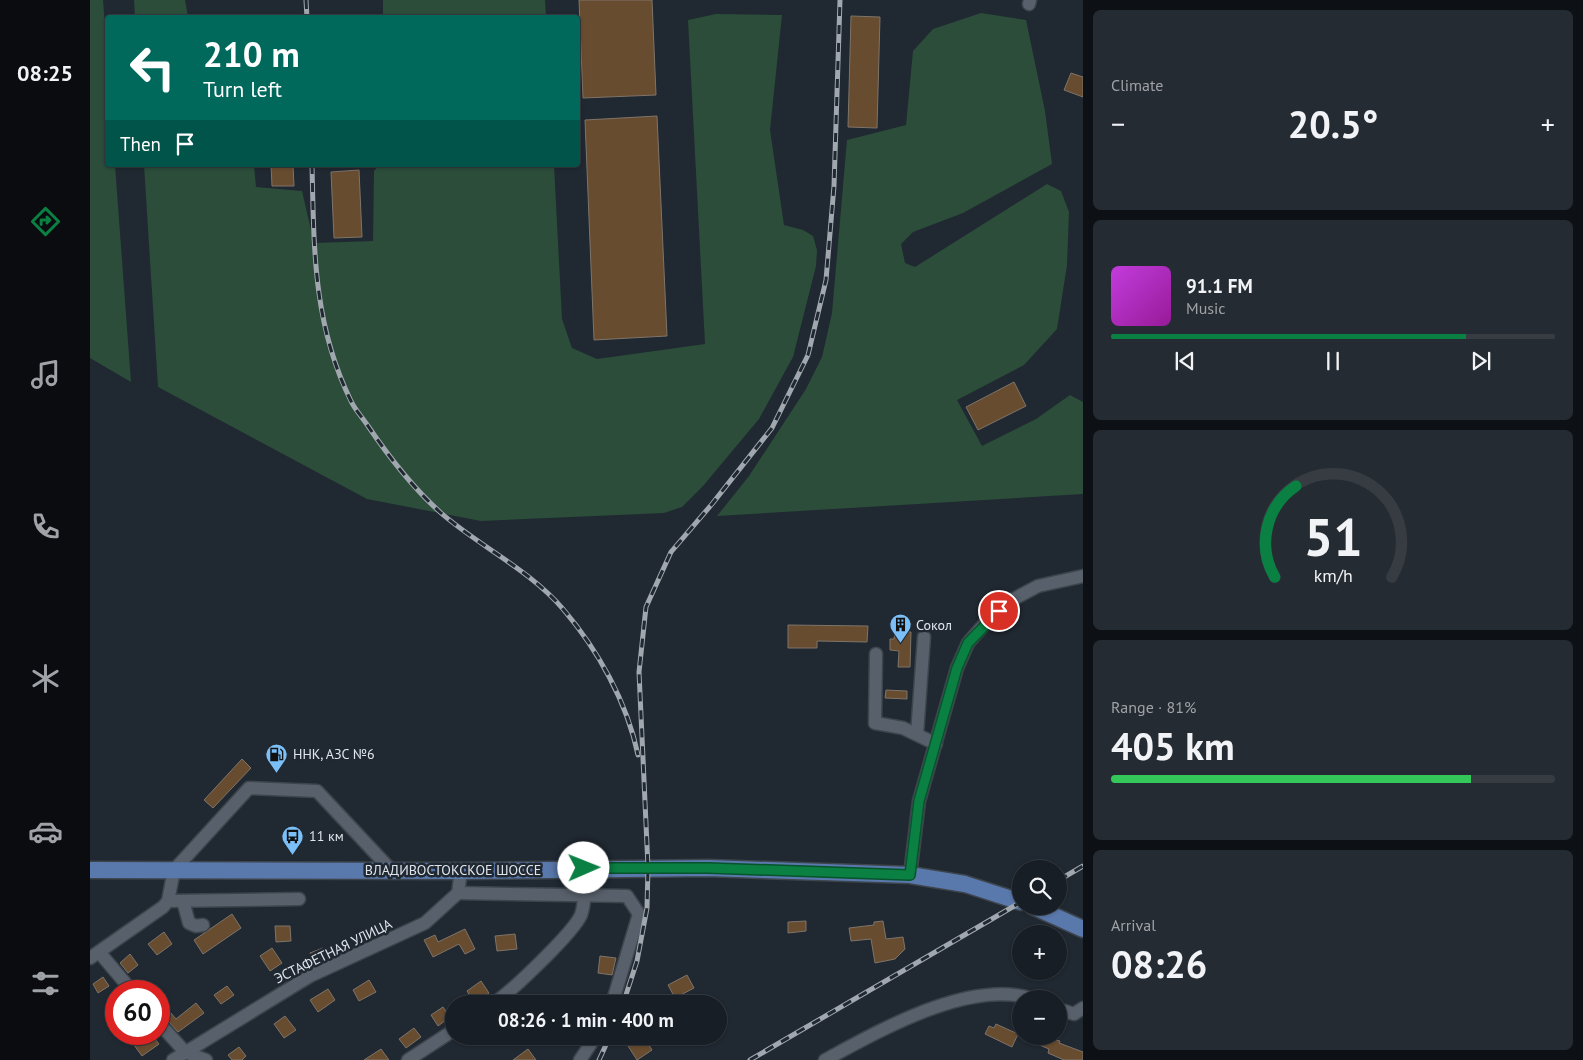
<!DOCTYPE html>
<meta charset="utf-8">
<style>
:root{--surface:#181e25;--page:#252b32;--text:#f1f3f6;--muted:#9fa2a7;--line:#363c42;--accent:#0b8043}
body{margin:0;font-family:"PT Sans",sans-serif;background:var(--page);color:var(--text);height:100vh;display:flex;flex-direction:column;font-size:19px;white-space:nowrap}
*{box-sizing:border-box;margin:0}
p{font-size:16px;color:var(--muted)}
.icon{flex:none;width:28px;height:28px;fill:none;stroke:currentColor;stroke-width:2;stroke-linecap:round;stroke-linejoin:round}
.map{position:relative;flex:1;overflow:hidden}
.panel{display:flex;flex-direction:column;gap:10px;padding:10px;background:#0d1014;width:500px}
.panel>*{flex:none}
.hud{position:absolute;left:15px;top:15px;width:475px;height:152px;border-radius:5px;box-shadow:0 1px 4px #0004,0 0 0 1px var(--line);background:#00695c;color:#fff;overflow:hidden}
.buttons{position:absolute;left:922px;top:860px;display:grid;gap:10px}
.buttons a{display:grid;place-items:center;width:55px;height:55px;border-radius:50%;background:var(--surface);box-shadow:0 1px 4px #0004,0 0 0 1px var(--line);font-size:25px}
.speed{position:absolute;left:15px;top:980px;display:flex;gap:10px;font-size:25px;font-weight:700;text-align:center}
.speed>*{display:grid;place-content:center;width:65px;height:65px;border-radius:50%;background:var(--surface);box-shadow:0 1px 4px #0004,0 0 0 1px var(--line);line-height:1}
.speed .limit{border:8px solid #d22;background:#fff;color:#111}
.pin{position:absolute;display:grid;place-items:center;width:42px;height:42px;color:#fff;margin:-21px;border:2px solid #fff;border-radius:50%;box-shadow:0 1px 5px #0007}
.me{position:absolute;width:55px;margin:-28px;rotate:89deg;stroke-linejoin:round;filter:drop-shadow(0 0 4px #0008)}
.turn{display:flex;align-items:center;gap:18px;height:105px;padding:0 15px;font-size:22px}
.turn .icon{width:65px;height:65px;stroke-width:2.5}
.turn b{display:block;font-size:35px;line-height:42px}
.then{display:flex;align-items:center;height:48px;padding:0 15px;background:#0003;gap:10px;font-size:19px}
.big{font-size:38px;font-weight:700;line-height:1.1}
.panel .widget{flex:1;display:flex;flex-direction:column;justify-content:center;gap:8px;min-width:0;padding:0 18px;border-radius:8px;background:var(--page)}
.panel .dial{align-items:center;gap:0}
.dial svg{height:130px;overflow:visible;fill:none;stroke:var(--line);stroke-width:7;stroke-linecap:round;text-anchor:middle}
.dial text{fill:var(--text);stroke:none}
.song{display:flex;align-items:center;gap:15px}
.cover{width:60px;height:60px;border-radius:8px;background:linear-gradient(135deg,hsl(290 70% 55%),hsl(300 70% 35%))}
.played{height:5px;border-radius:2px;background:linear-gradient(90deg,var(--accent) 80%,var(--line) 80%)}
.keys{display:flex;justify-content:space-around;direction:ltr}
.heat{display:flex;justify-content:space-between;align-items:center;font-size:28px;direction:ltr}
.charge{height:8px;border-radius:4px;background:linear-gradient(90deg,#34c759 81%,var(--line) 0)}
.trip{position:absolute;left:355px;top:995px;width:282px;height:50px;border-radius:25px;background:var(--surface);box-shadow:0 1px 4px #0004,0 0 0 1px var(--line);font-weight:700;line-height:50px;text-align:center}
main{display:flex;flex:1;min-height:0}
.menu{display:flex;flex-direction:column;width:90px;justify-content:space-around;align-items:center;background:#0a0c0f;color:var(--muted)}
.menu .icon{width:35px;height:35px}
.menu .active{color:var(--accent)}
.menu b{font-size:22px;color:var(--text)}
.map>svg:first-child{display:block}
.green{fill:#2b4d3a}
.building{fill:#684c2f;stroke:#7e746a}
.lines{fill:none;stroke-linecap:round;stroke-linejoin:round}
.minor-casing{stroke:#3d444c;stroke-width:15}
.major-casing{stroke:#3d444c;stroke-width:19}
.minor{stroke:#58606b;stroke-width:12}
.major{stroke:#5978ab;stroke-width:16}
.rail-casing{stroke:#a1a7ae;stroke-width:5}
.rail{stroke:#202831;stroke-width:3;stroke-dasharray:9;stroke-linecap:butt}
.route-casing{stroke:#07532c;stroke-width:12}
.route{stroke:#0b8043;stroke-width:9}
.labels{text-anchor:middle;dominant-baseline:central;stroke-width:5;stroke-linejoin:round;paint-order:stroke}
.poi-label{font-size:14px;fill:#e0e5ec;stroke:#202831;text-anchor:start}
.street-label{font-size:14px;fill:#e0e5ec;stroke:#202831}
</style>
<main>
<nav class="menu">
<b>08:25</b>
<svg class="icon active" aria-label="directions" viewBox="0 0 24 24"><path d="M12 3l9 9-9 9-9-9zM9 14v-3h6M13 9l2 2-2 2"/></svg>
<svg class="icon" aria-label="music" viewBox="0 0 24 24"><path d="M9 18V5l10-2v13"/><circle cx="6" cy="18" r="3"/><circle cx="16" cy="16" r="3"/></svg>
<svg class="icon" aria-label="phone" viewBox="0 0 24 24"><path d="M5 4h4l2 5-3 2q2 4 5 5l2-3 5 2v4C11 20 4 13 5 4z"/></svg>
<svg class="icon" aria-label="climate" viewBox="0 0 24 24"><path d="M12 3v18M4 7l16 10M4 17L20 7"/></svg>
<svg class="icon" aria-label="car" viewBox="0 0 24 24"><path d="M5 17H2v-5l4-1 3-4h7l3 4 3 1v5h-3M9 17h6M6 11h13"/><circle cx="7" cy="17" r="2"/><circle cx="17" cy="17" r="2"/></svg>
<svg class="icon" aria-label="filters" viewBox="0 0 24 24"><path d="M4 7h16M4 17h16"/><circle cx="9" cy="7" r="2"/><circle cx="15" cy="17" r="2"/></svg>
</nav>
<div class="map">
<svg width="993" height="1060" viewBox="0 0 993 1060">
<rect width="100%" height="100%" fill="#202831"/>
<g class="green">
<polygon points="0,0 13,0 18,65 18,165 25,165 41,382 0,358"/>
<polygon points="44,0 95,0 98,17 45,17"/>
<polygon points="293,0 455,0 456,17 293,17"/>
<polygon points="891,13 936,20 955,111 962,164 873,213 823,232 811,244 815,263 825,267 957,184 971,191 979,212 977,265 967,329 934,365 867,400 892,446 946,419 980,395 993,402 993,494 627,516 659,476 716,389 732,357 742,313 757,140 816,125 823,51 843,29"/>
<polygon points="626,14 692,15 680,130 694,225 713,230 723,236 727,250 726,266 703,357 669,419 613,486 592,507 574,513 391,521 277,499 68,387 54,165 164,165 166,187 212,191 224,243 283,241 284,171 289,165 464,165 472,319 482,348 507,359 615,344 598,20"/>
</g>
<g class="building">
<polygon points="489,0 562,0 566,95 493,98"/>
<polygon points="761,16 790,17 787,128 758,127"/>
<polygon points="981,73 993,77 993,97 974,90"/>
<polygon points="567,116 577,336 504,340 495,120"/>
<polygon points="181,165 203,165 204,186 182,186"/>
<polygon points="269,170 272,237 244,238 241,172"/>
<polygon points="924,382 936,406 888,430 876,407"/>
<polygon points="698,625 778,626 777,642 727,641 727,648 698,648"/>
<polygon points="805,631 821,632 820,667 808,667 809,651 800,650 800,639 804,639"/>
<polygon points="796,690 817,691 817,699 795,698"/>
<polygon points="152,759 161,768 123,808 114,800"/>
<polygon points="142,914 151,928 113,954 104,940"/>
<polygon points="716,921 716,931 698,933 698,922"/>
<polygon points="793,921 796,939 813,937 815,949 805,959 785,963 781,939 761,941 759,928 784,925 784,922"/>
<polygon points="185,926 200,926 201,941 186,942"/>
<polygon points="375,929 385,949 375,954 369,944 343,957 334,940 345,935 348,942"/>
<polygon points="74,932 82,944 67,955 58,944"/>
<polygon points="425,934 427,949 407,951 405,936"/>
<polygon points="182,948 192,963 180,971 170,956"/>
<polygon points="233,948 236,957 223,962 220,953"/>
<polygon points="40,954 48,965 38,973 30,963"/>
<polygon points="510,956 526,958 522,975 508,973"/>
<polygon points="597,975 604,988 585,998 578,985"/>
<polygon points="13,977 19,986 8,993 3,984"/>
<polygon points="279,980 286,992 269,1001 263,990"/>
<polygon points="391,981 399,993 384,1003 377,991"/>
<polygon points="137,986 144,995 131,1004 124,995"/>
<polygon points="238,989 245,1000 228,1012 220,1000"/>
<polygon points="69,999 86,1019 106,1003 114,1013 88,1032 69,1011"/>
<polygon points="353,1007 360,1017 348,1026 341,1015"/>
<polygon points="195,1016 206,1030 194,1038 184,1024"/>
<polygon points="906,1024 928,1034 922,1047 895,1034 899,1026 904,1028"/>
<polygon points="324,1028 331,1037 316,1048 309,1039"/>
<polygon points="58,1034 61,1034 69,1044 52,1056 44,1045"/>
<polygon points="553,1036 562,1050 547,1060 538,1046"/>
<polygon points="950,1036 970,1041 969,1043 993,1052 993,1060 974,1060 958,1053 959,1049 947,1044"/>
<polygon points="149,1047 156,1056 152,1060 142,1060 138,1055"/>
<polygon points="291,1049 299,1060 274,1060"/>
<polygon points="438,1049 446,1060 423,1060"/>
</g>
<g class="lines">
<defs>
<g id="minor">
<polyline points="939,4 940,0"/>
<polyline points="786,654 785,723 813,728 846,744"/>
<polyline points="827,734 834,637"/>
<polyline points="820,875 829,801 867,668 878,643 898,620 920,601 948,586 993,576"/>
<polyline points="368,893 537,896 549,914 522,1004"/>
<polyline points="78,901 209,899"/>
<polyline points="93,901 99,923 106,926 113,925"/>
<polyline points="9,952 42,991"/>
<polyline points="0,958 73,907 78,901 84,870 159,788 227,791 302,871"/>
<path d="M403 1004C421 992 483 933 491 915 496 901 494 883 494 869"/>
<polyline points="969,1009 984,1014 993,1008"/>
<polyline points="69,1023 95,1052 116,1060"/>
<polyline points="83,1060 220,976 335,923 368,893 371,871"/>
<polyline points="318,1060 364,1030"/>
<polyline points="490,1060 506,1036"/>
<path d="M735 1060C789 1031 880 978 943 999"/>
</g>
<g id="major">
<polyline points="0,870 371,871 618,868 820,875 875,884 931,902"/>
<polyline points="942,906 993,929"/>
</g>
</defs>
<use href="#minor" class="minor-casing"/>
<use href="#major" class="major-casing"/>
<use href="#minor" class="minor"/>
<use href="#major" class="major"/>
<defs>
<g id="rail">
<polyline points="216,0 217,18"/>
<path d="M222 165C224 249 223 324 261 401 265 410 273 418 278 426 299 457 323 488 351 513 389 546 440 570 473 609 508 650 537 702 548 755"/>
<polyline points="969,880 993,866"/>
<polyline points="533,1004 547,961 557,908 558,867 549,672 556,607 581,552 622,504 682,428 718,355 736,280 744,186 750,0"/>
<polyline points="509,1060 520,1036"/>
<polyline points="660,1060 931,902"/>
</g>
</defs>
<use href="#rail" class="rail-casing"/>
<use href="#rail" class="rail"/>
</g>
<g class="lines">
<defs>
<polyline id="route" points="494,868 618,868 820,875 829,801 867,668 878,643 909,611"/>
</defs>
<use href="#route" class="route-casing"/>
<use href="#route" class="route"/>
</g>
<defs>
<symbol id="building-pin" viewBox="-11 -11 22 30"><path d="M0 17L-7.5 6A9.5 9.5 0 1 1 7.5 6Z" fill="#7abff8" stroke="#202831"/><path d="M-4-6H4V6H1V3H-1V6H-4ZM-2.5-4.3h1.7v1.8h-1.7ZM.8-4.3h1.7v1.8H.8ZM-2.5-1h1.7V.8h-1.7ZM.8-1h1.7V.8H.8Z" fill="#111"/></symbol>
<symbol id="fuel-pin" viewBox="-11 -11 22 30"><path d="M0 17L-7.5 6A9.5 9.5 0 1 1 7.5 6Z" fill="#7abff8" stroke="#202831"/><path d="M-5.5-6h7V0h2V4h1.3V-2.5L3-4.5l.8-.8L6-3V5H2.5V1h-1V6h-7ZM-4.2-4.7v3.2H.2V-4.7Z" fill="#111"/></symbol>
<symbol id="bus-pin" viewBox="-11 -11 22 30"><path d="M0 17L-7.5 6A9.5 9.5 0 1 1 7.5 6Z" fill="#7abff8" stroke="#202831"/><path d="M-5-6H5V4H4V6H2V4H-2V6H-4V4H-5ZM-3.5-4V0h7V-4ZM-3.5 1.2v1.5H-2V1.2ZM2 1.2v1.5H3.5V1.2Z" fill="#111"/></symbol>
</defs>
<g fill-rule="evenodd">
<use href="#building-pin" x="798" y="612" width="25" height="34"/>
<use href="#fuel-pin" x="174" y="742" width="25" height="34"/>
<use href="#bus-pin" x="190" y="824" width="25" height="34"/>
</g>
<g class="labels">
<g class="poi-label">
<text x="826" y="625">Сокол</text>
<text x="203" y="754">ННК, АЗС №6</text>
<text x="219" y="836">11 км</text>
</g>
<g class="street-label">
<text x="363" y="870">ВЛАДИВОСТОКСКОЕ ШОССЕ</text>
<text transform="translate(243 951) rotate(-26)">ЭСТАФЕТНАЯ УЛИЦА</text>
</g>
</g>
</svg>
<div class="buttons">
<a><svg class="icon" aria-label="search" viewBox="0 0 24 24"><circle cx="10" cy="10" r="6"/><path d="M15 15l6 6"/></svg></a>
<a>+</a>
<a>−</a>
</div>
<div class="speed"><div class="limit">60</div></div>
<div class="pin" style="left:909px;top:611px;background:#d93025"><svg class="icon" aria-label="arrive" viewBox="0 0 24 24"><path d="M6 21V4h12l-3 4 3 4H6"/></svg></div>
<svg class="me" style="left:494px;top:868px" viewBox="-20 -20 40 40"><circle r="19" fill="#fff"/><path d="M0-13L10 11 0 6-10 11z" fill="#0b8043"/></svg>
<div class="trip">08:26 · 1 min · 400 m</div>
<div class="hud">
<div class="turn"><svg class="icon" aria-label="left" viewBox="0 0 24 24"><path d="M17 20v-9H6M10 6l-5 5 5 5"/></svg><div><b>210 m</b>Turn left</div></div>
<div class="then">Then<svg class="icon" aria-label="arrive" viewBox="0 0 24 24"><path d="M6 21V4h12l-3 4 3 4H6"/></svg></div>
</div>
</div>
<section class="panel">
<div class="widget"><p>Climate</p>
<div class="heat"><a>−</a><b class="big">20.5°</b><a>+</a></div>
</div>
<div class="widget">
<div class="song"><i class="cover"></i><div><b>91.1 FM</b><p>Music</p></div></div>
<div class="played"></div>
<div class="keys"><svg class="icon" aria-label="previous" viewBox="0 0 24 24"><path d="M18 5L8 12l10 7zM5 5v14"/></svg><svg class="icon" aria-label="pause" viewBox="0 0 24 24"><path d="M8 5v14M16 5v14"/></svg><svg class="icon" aria-label="next" viewBox="0 0 24 24"><path d="M6 5l10 7-10 7zM19 5v14"/></svg></div>
</div>
<div class="widget dial"><svg viewBox="0 0 100 80">
<path d="M14 69A42 42 0 1 1 86 69"/>
<path d="M14 69A42 42 0 0 1 27 13" stroke="#0b8043"/>
<text x="50" y="56" font-size="32" font-weight="700">51</text>
<text x="50" y="72" font-size="11">km/h</text>
</svg></div>
<div class="widget"><p>Range · 81%</p><b class="big">405 km</b><div class="charge"></div></div>
<div class="widget"><p>Arrival</p><b class="big">08:26</b></div>
</section>
</main>
